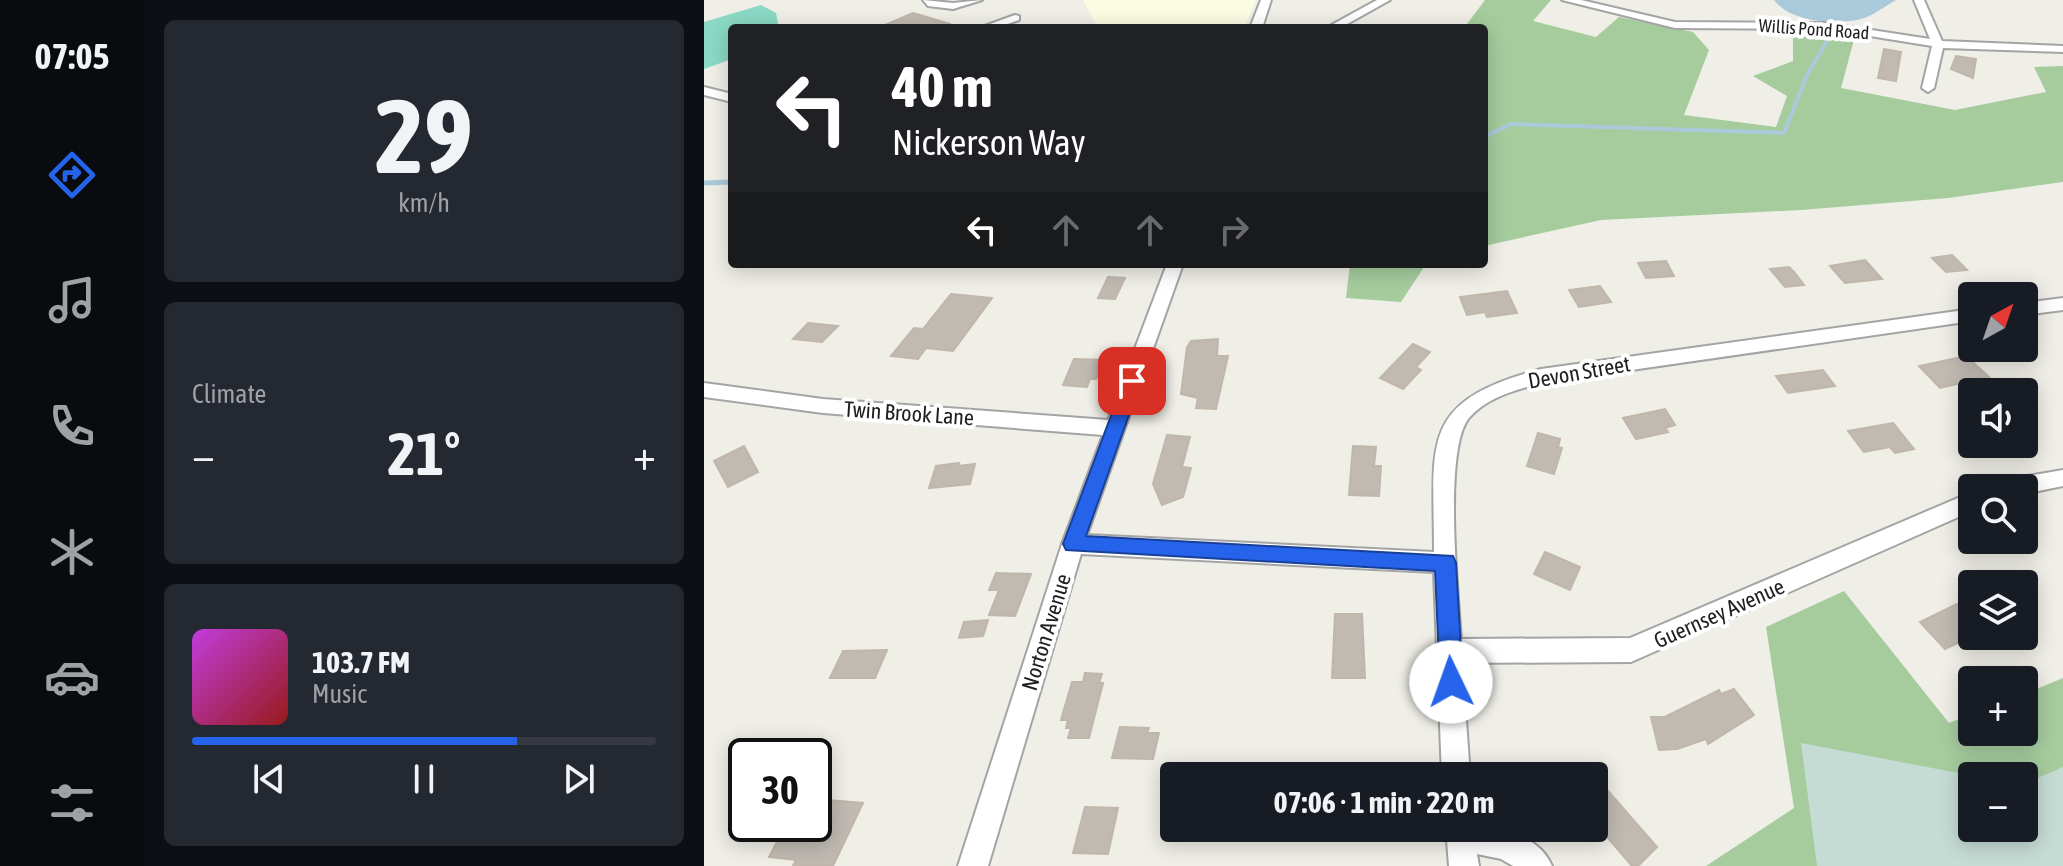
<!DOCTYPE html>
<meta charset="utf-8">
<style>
:root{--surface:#171b24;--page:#242831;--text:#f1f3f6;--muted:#9ea1a6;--line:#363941;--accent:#2563eb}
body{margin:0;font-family:"Asap Condensed",sans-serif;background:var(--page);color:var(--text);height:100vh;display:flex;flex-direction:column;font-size:30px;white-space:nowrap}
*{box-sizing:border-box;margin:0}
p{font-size:26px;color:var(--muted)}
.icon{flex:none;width:44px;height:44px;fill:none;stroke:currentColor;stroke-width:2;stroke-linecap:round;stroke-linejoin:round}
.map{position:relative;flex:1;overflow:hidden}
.details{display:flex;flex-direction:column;gap:20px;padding:20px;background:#0d0f14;width:560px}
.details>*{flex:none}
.hud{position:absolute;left:24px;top:24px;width:760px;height:244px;border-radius:8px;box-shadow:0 4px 20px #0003;background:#202124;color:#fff;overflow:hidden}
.needle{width:52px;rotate:40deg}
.controls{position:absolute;left:1254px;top:282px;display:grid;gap:16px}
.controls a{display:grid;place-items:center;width:80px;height:80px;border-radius:8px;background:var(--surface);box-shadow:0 4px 20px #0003;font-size:40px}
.speed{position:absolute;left:24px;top:738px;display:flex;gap:16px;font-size:40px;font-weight:700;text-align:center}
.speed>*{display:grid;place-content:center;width:104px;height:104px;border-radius:50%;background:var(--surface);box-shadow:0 4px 20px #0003;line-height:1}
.speed .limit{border:4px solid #111;border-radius:12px;background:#fff;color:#111}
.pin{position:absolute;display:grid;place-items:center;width:68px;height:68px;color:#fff;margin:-34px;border-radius:16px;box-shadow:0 4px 12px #0006}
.me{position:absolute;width:88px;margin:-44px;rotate:357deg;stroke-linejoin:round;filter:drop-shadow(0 0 6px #0008)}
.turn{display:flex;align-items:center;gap:28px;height:168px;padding:0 32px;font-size:36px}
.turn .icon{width:104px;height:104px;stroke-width:2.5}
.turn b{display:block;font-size:56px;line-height:68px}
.lanes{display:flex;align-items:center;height:76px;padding:0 32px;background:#0003;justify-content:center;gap:40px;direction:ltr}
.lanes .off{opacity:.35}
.big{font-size:60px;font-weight:700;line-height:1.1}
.details .card{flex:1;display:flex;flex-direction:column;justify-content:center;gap:12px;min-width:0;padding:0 28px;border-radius:12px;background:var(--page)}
.details .dial{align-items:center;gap:0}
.dial b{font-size:104px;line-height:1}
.song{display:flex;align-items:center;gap:24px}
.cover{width:96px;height:96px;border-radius:12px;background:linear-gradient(135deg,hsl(290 70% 55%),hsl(0 70% 35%))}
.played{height:8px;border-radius:4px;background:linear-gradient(90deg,var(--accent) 70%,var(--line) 70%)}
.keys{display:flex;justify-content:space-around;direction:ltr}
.heat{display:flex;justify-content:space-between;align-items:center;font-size:44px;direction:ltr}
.trip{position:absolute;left:456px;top:762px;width:448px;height:80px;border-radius:8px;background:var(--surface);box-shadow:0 4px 20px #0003;font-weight:700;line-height:80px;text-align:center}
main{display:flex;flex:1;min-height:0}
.dock{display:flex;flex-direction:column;width:144px;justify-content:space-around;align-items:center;background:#090b0e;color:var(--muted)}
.dock .icon{width:56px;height:56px}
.dock .current{color:var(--accent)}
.dock b{font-size:36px;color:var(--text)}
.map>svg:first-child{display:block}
.education{fill:#fafde2}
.forest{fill:#a6cc9e;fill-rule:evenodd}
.wetland{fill:#c5dcd4}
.pitch{fill:#8ad9c4}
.water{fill:#aac9da}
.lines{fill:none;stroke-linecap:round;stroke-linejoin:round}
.stream-far1{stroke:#aac9da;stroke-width:4}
.stream{stroke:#aac9da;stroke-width:5}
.building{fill:#c0bab3;stroke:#c0b6aa;stroke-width:2}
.minor-casing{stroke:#a4a4a4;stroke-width:4}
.minor{fill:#fff;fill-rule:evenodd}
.route{fill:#2563eb;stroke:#184099;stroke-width:2}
.labels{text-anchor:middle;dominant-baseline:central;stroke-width:8;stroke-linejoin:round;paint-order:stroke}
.far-street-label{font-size:18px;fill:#202020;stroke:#fff}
.street-label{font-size:22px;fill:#202020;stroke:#fff}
</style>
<main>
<nav class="dock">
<b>07:05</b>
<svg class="icon current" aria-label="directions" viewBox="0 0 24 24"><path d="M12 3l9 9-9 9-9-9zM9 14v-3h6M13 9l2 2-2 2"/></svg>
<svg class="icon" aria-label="music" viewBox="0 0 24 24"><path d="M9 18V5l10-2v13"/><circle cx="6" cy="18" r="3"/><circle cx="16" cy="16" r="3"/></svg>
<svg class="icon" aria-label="phone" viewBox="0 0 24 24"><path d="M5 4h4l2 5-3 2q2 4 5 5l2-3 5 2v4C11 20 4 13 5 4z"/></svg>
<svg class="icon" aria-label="climate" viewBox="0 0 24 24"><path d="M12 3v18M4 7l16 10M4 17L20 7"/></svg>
<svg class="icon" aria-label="car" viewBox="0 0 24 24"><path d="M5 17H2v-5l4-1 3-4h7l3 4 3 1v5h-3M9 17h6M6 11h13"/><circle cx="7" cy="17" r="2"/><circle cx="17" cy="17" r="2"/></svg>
<svg class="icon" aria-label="filters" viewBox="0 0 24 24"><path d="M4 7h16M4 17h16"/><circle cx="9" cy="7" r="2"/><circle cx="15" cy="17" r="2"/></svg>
</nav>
<section class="details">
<div class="card dial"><b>29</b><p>km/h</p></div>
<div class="card"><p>Climate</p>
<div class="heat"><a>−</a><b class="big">21°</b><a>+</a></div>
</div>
<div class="card">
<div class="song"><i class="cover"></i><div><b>103.7 FM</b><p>Music</p></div></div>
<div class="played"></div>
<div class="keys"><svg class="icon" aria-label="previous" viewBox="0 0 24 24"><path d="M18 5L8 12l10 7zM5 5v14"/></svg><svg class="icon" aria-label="pause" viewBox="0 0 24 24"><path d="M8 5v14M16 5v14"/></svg><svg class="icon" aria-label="next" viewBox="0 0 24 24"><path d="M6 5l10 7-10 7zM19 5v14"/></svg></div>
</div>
</section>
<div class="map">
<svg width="1359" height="866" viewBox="0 0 1359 866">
<rect width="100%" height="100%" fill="#efeee7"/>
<polygon class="education" points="379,0 552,0 540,28 394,28"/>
<g class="forest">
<polygon points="781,0 847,0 829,21 892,37 915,17 989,32 1005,50 980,115 1072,127 1083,96 1049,76 1089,61 1089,28 1151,36 1137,88 1251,110 1342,92 1330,67 1359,66 1359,182 1244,198 1097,210 897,220 780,246 780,28 760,28"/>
<polygon points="646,264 722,264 697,302 642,298"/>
<path d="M1140 591 1245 723 1268 714V732H1320V694L1359 678V866H1002L1090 808 1062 627ZM1268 776H1320V828H1268Z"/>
</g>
<polygon class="wetland" points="1097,743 1270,776 1268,828 1320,828 1320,784 1359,767 1359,866 1113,866"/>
<polygon class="pitch" points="57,5 72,13 74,23 71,28 28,28 28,59 0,69 0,22"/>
<path class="water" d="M1070 0H1192C1181 6 1166 18 1153 20 1127 24 1087 22 1070 0Z"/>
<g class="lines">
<polyline class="stream-far1" points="780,137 807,124 1080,133 1104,73 1128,33"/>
<polyline class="stream" points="0,183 28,182"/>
</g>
<g class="building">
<polygon points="209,13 246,24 245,28 174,28"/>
<polygon points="1180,49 1197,52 1192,81 1174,78"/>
<polygon points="1252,56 1272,59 1269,78 1247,69"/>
<polygon points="1248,255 1263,270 1242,272 1228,258"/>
<polygon points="1161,260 1178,279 1141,283 1126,266"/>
<polygon points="962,261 970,276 942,278 934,263"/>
<polygon points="1085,267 1090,272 1100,285 1081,287 1066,269"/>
<polygon points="404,277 421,278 411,299 394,298"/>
<polygon points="896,286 907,302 875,307 865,290"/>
<polygon points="803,291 813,313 783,317 781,312 763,315 756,297"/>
<polygon points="247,294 288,298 249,351 222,348 214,359 187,356 210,328 219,329"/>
<polygon points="104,323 134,326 118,342 89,339"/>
<polygon points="514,339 513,356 524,356 512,409 492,408 494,398 477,394 483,347 487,341"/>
<polygon points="709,344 726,352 712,367 717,370 699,389 676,378"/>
<polygon points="1262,356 1285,377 1236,388 1215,366"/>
<polygon points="370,359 400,360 392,379 386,379 383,387 359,385"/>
<polygon points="1119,370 1131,386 1084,393 1072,376"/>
<polygon points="961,409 971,425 961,428 964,432 932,439 919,418"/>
<polygon points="1189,423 1210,449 1191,453 1186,447 1160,452 1144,431"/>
<polygon points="834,433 856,439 854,447 858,448 850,474 823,466"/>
<polygon points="463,435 486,437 478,467 487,468 479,497 458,505 449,484"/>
<polygon points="40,446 54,472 24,487 10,461"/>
<polygon points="649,446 672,447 670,466 677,466 675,496 645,495"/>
<polygon points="255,463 254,466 271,464 266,484 225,488 232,466"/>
<polygon points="841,552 876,567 866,590 830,574"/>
<polygon points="292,573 327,574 311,616 285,615 295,590 285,590"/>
<polygon points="1253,604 1268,620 1268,636 1241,649 1216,622"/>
<polygon points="631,614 658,614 661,678 628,678"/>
<polygon points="284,620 279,636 255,638 260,622"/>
<polygon points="183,650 171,678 126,678 139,651"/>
<polygon points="381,673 398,674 395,683 399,683 385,738 364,738 367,728 362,728 364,720 357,720 368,682 379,682"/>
<polygon points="1030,689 1050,715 1004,744 1002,739 973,749 955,750 947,717 961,717 1015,690 1017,694"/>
<polygon points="416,727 445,728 443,733 455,733 449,759 408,758"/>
<polygon points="890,775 953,847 934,866 928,866 890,822"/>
<polygon points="123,800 159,803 129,866 89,866 92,860 65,857 76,836 103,839"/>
<polygon points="381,807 414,808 404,854 369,853"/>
</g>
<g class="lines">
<defs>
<g id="minor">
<polygon points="219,0 249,3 278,0 249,9 224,6"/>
<polygon points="557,0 567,0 558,28 546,28"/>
<polygon points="673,0 686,0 636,28 622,28"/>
<polygon points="858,0 877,0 971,22 1122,23 1226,39 1210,0 1220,0 1238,41 1359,46 1359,52 1239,48 1230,88 1224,92 1218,88 1228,46 1122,29 971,28"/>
<polygon points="311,15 315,16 315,20 292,28 275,28"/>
<polygon points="0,87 28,94 28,102 0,95"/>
<path d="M463 264H479L383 535 730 552C730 441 714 402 837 369L1268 309V321L837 383C812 390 783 397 765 418 739 449 754 595 757 639L926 638 1268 492V511L927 662 758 663 766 776H738L730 572 377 554 284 866H254L358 544 399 435 119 413 0 397V383L119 399 404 420Z"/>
<polygon points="1359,298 1359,310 1320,315 1320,303"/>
<polygon points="1359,470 1359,486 1320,494 1320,488 1295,488 1298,482 1306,479"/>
<path d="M742 828C777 828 831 826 848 866H809L797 859 773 854 775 866H745Z"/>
</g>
</defs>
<use href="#minor" class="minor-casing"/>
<use href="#minor" class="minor"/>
</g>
<polygon class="route" points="428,374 437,381 382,536 749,556 752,563 759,682 756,690 747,693 739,690 736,682 731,571 362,550 359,544 420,381"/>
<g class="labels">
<g class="far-street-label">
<text transform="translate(1110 29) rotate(4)">Willis Pond Road</text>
</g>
<g class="street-label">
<text transform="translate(875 372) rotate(-10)">Devon Street</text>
<text transform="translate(205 413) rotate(4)">Twin Brook Lane</text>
<text transform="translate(1015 613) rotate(-24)">Guernsey Avenue</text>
<text transform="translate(342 632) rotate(-73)">Norton Avenue</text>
</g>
</g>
</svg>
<div class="controls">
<a><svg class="needle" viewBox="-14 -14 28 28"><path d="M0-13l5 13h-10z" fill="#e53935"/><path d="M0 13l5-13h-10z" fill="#9ea1a6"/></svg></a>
<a><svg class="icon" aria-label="sound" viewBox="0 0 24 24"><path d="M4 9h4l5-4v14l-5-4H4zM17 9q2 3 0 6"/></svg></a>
<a><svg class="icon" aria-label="search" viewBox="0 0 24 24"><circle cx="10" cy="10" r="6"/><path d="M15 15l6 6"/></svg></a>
<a><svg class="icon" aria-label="layers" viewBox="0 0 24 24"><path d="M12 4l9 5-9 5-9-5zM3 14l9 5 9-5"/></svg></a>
<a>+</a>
<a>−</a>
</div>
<div class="speed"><div class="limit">30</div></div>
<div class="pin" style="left:428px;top:381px;background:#d93025"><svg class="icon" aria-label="arrive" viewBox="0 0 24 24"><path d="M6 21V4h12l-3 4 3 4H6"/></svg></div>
<svg class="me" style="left:747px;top:682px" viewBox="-20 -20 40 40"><circle r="19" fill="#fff"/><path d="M0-13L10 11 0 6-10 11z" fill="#2563eb"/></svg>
<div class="trip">07:06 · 1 min · 220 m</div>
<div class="hud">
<div class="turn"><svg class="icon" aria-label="left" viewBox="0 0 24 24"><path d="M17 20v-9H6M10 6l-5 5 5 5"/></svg><div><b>40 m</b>Nickerson Way</div></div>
<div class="lanes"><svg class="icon" aria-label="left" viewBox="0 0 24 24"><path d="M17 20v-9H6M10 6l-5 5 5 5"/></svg><svg class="icon off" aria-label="ahead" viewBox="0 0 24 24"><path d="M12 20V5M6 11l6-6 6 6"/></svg><svg class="icon off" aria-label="ahead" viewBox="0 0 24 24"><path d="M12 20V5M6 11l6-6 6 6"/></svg><svg class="icon off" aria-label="right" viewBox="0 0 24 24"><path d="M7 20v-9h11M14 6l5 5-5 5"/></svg></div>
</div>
</div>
</main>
